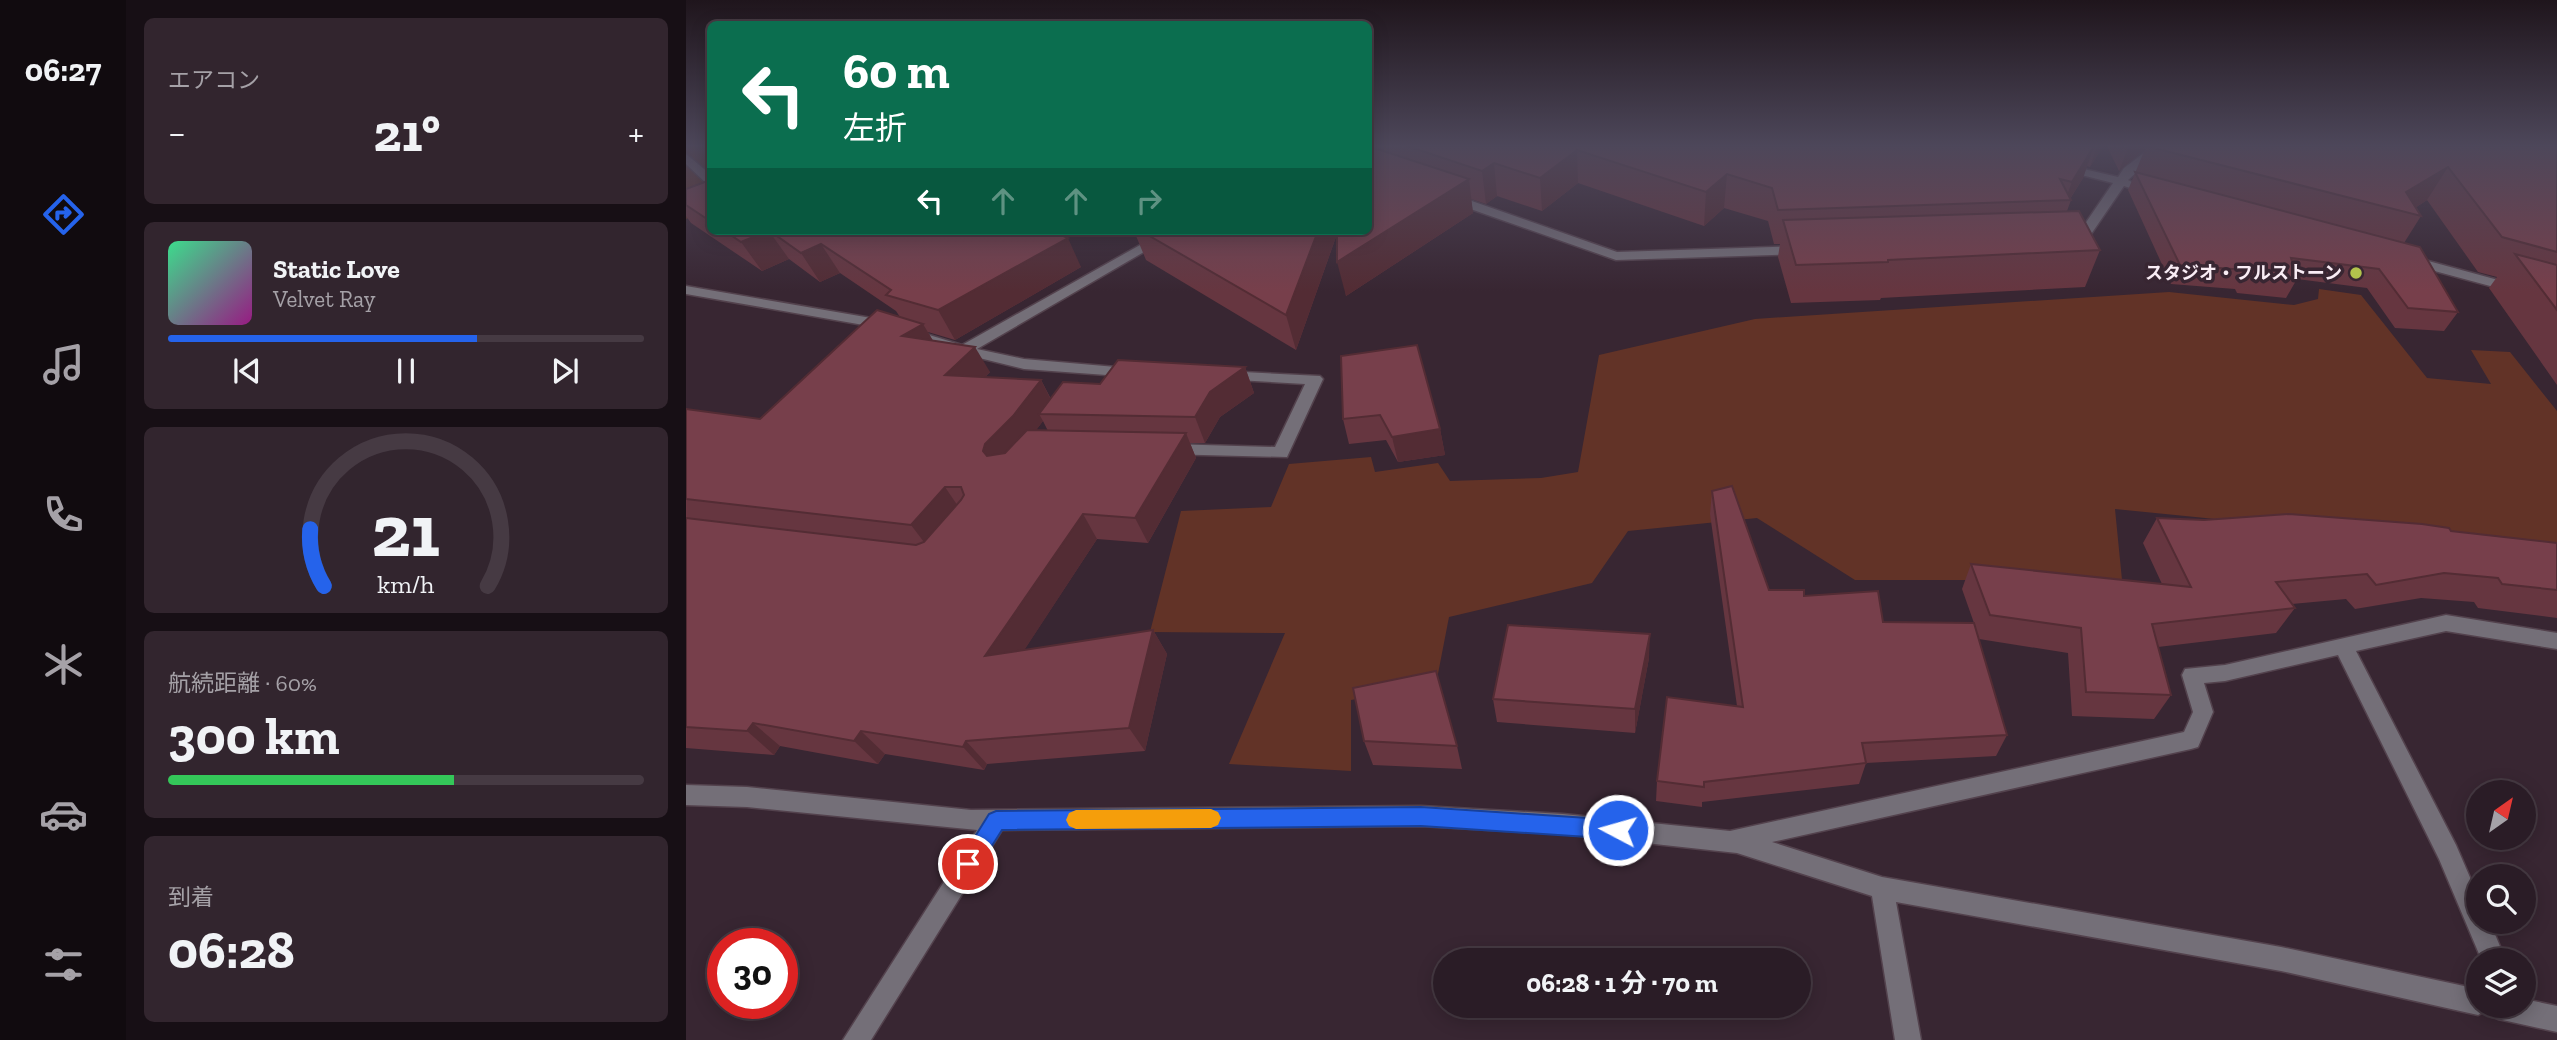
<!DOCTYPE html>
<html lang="ja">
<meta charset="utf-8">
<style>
:root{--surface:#2a1c26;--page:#32252e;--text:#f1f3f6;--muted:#a5a1a7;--line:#463a43;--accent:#2563eb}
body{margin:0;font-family:"Zilla Slab","Noto Sans JP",serif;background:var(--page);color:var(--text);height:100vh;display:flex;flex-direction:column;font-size:26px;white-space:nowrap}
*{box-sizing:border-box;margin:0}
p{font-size:23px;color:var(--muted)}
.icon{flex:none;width:38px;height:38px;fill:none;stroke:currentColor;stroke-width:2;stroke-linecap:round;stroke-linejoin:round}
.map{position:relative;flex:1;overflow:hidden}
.panel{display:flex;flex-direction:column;gap:18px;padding:18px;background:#170f15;width:560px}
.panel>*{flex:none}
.guide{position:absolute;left:21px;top:21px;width:665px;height:214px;border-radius:10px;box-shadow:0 4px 18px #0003,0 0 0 2px var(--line);background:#0b6e4f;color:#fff;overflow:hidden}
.needle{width:46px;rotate:34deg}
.buttons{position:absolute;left:1780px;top:780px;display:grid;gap:14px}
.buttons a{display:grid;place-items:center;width:70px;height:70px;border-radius:50%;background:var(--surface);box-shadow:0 4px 18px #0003,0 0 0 2px var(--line);font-size:35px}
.speed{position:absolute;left:21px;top:928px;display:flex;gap:14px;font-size:35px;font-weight:700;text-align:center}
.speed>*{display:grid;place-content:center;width:91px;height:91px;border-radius:50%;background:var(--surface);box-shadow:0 4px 18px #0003,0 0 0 2px var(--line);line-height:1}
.speed .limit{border:10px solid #d22;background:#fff;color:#111}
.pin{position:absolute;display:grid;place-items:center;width:60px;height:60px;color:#fff;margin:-30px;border:4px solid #fff;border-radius:50%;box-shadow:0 2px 7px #0007}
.me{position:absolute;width:77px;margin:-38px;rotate:276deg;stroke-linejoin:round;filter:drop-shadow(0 0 5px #0008)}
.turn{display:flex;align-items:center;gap:24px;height:147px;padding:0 21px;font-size:32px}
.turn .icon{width:91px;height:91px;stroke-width:2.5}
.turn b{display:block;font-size:49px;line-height:60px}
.lanes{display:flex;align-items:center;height:66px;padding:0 21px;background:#0003;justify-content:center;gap:35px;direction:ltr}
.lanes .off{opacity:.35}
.big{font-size:52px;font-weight:700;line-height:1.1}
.panel .card{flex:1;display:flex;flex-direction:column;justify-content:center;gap:10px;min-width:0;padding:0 24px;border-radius:10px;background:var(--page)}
.panel .dial{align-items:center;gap:0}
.dial svg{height:182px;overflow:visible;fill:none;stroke:var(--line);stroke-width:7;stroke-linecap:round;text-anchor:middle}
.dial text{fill:var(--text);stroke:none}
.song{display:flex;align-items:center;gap:21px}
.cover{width:84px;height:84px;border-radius:10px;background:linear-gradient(135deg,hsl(150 70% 55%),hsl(310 70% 35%))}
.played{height:7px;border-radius:4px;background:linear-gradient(90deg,var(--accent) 65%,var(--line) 65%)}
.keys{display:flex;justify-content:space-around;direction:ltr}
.heat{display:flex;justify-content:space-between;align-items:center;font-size:38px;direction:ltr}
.charge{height:10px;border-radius:5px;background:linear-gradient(90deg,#34c759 60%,var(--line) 0)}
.trip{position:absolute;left:747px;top:948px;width:378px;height:70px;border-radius:35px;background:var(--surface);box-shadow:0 4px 18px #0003,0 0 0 2px var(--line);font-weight:700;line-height:70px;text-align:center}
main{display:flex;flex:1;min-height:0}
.tabs{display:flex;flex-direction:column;width:126px;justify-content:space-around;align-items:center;background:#110b0f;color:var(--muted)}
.tabs .icon{width:49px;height:49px}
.tabs .on{color:var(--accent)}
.tabs b{font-size:32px;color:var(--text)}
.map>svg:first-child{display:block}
.green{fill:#623327}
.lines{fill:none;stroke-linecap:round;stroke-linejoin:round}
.minor-casing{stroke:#53424d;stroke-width:3}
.minor{fill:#746f78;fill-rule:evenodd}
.wall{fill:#663640;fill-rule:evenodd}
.shaded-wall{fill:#532c34}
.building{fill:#773f4b;stroke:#532c34;stroke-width:2}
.route{fill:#2563eb;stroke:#184099;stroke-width:2}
.slow{fill:#f59e0b}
.poi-dot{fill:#b2c34c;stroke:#382632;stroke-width:2.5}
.labels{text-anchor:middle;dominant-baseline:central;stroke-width:7;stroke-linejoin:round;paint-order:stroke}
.far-poi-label{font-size:18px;font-weight:bold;fill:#f9edf5;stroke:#382632;text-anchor:end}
</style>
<main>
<nav class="tabs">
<b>06:27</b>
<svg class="icon on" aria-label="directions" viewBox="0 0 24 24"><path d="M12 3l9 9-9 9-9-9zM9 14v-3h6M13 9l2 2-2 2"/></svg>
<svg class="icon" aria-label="music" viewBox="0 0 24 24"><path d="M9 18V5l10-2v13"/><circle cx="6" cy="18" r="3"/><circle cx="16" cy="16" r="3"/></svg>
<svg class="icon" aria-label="phone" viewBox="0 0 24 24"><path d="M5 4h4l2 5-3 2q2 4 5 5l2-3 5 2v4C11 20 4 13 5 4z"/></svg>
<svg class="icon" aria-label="climate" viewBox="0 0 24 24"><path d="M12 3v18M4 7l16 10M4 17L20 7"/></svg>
<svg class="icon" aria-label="car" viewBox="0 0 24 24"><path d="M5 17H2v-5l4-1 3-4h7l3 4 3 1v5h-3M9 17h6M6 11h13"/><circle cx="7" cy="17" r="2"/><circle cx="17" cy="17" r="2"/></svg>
<svg class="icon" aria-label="filters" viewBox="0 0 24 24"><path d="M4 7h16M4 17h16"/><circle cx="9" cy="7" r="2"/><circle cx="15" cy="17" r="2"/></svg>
</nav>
<section class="panel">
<div class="card"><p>エアコン</p>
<div class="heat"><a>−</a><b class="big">21°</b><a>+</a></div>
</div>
<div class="card">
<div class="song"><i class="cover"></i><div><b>Static Love</b><p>Velvet Ray</p></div></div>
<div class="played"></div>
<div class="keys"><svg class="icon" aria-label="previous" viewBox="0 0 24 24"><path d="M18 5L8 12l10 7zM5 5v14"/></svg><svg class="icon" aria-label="pause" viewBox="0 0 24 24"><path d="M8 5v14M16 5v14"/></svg><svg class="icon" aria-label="next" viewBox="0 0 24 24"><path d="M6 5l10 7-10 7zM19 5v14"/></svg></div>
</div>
<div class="card dial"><svg viewBox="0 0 100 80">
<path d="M14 69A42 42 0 1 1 86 69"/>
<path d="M14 69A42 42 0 0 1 8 44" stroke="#2563eb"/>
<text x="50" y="56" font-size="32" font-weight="700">21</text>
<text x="50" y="72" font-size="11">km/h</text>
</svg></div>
<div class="card"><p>航続距離 · 60%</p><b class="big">300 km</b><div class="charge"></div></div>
<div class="card"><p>到着</p><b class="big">06:28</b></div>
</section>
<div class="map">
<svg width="1871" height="1040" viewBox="0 0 1871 1040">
<rect width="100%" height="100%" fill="#382632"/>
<g class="green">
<polygon points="0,146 24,146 24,209 0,219"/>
<polygon points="1633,289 1675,295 1741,378 1805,384 1785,350 1824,352 1871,411 1871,553 1429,509 1436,580 1169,580 1071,518 942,531 906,583 763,617 750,684 665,700 665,771 543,764 599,633 464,632 495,511 585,507 603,464 685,457 689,472 752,463 764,481 855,478 892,472 913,355 1069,319 1483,292 1608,305 1632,299"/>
</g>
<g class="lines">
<defs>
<g id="minor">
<polygon points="1467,146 1480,146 1442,180 1450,184 1444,188 1438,186 1399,243 1382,244 1382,238 1390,237 1427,183 1372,169 1372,163 1432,177 1438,168"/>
<polygon points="0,154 24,174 24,184 20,183 0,164"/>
<polygon points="763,193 931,252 1114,246 1121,250 1114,254 930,260 759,200 757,197"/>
<polygon points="479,231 494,231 291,349 338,359 453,369 456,372 448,377 338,369 273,353 189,327 0,294 0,286 191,319 276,345"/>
<polygon points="1724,256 1871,296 1871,304 1719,263 1719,257"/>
<polygon points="538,371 634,376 637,379 601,457 477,454 475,450 483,444 589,447 619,384 533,379 530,376"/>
<polygon points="1760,615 1871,633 1871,649 1760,631 1670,651 1770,845 1792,896 1792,922 1804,922 1820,961 1796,961 1753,859 1652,655 1539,681 1518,683 1527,712 1512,747 1505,749 1086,842 1196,877 1595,947 1792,989 1792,1006 1838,1006 1838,999 1871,1006 1871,1032 1812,1019 1803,1015 1801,1010 1792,1015 1595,971 1210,902 1235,1040 1209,1040 1186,896 1051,853 877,834 735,826 316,830 185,1040 157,1040 291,830 61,807 0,805 0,785 61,787 285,810 735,806 877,814 1044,831 1498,732 1507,712 1496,675 1499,669 1539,665"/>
</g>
</defs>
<use href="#minor" class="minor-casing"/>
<use href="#minor" class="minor"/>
</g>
<g class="wall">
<polygon points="682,146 1417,146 1404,167 1401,166 1397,178 1384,199 1385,200 1381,211 1414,250 1399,287 1195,298 1194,300 1105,303 1092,257 1094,244 1088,244 1082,221 1038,208 1018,226 892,183 856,211 811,196 800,204 785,199 787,213 660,296 651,234 610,350 460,260 448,231 682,231"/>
<polygon points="1421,146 1871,146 1871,385 1803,288 1811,277 1792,272 1741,200 1729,208 1735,216 1718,243 1772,312 1758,331 1709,328 1681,288 1611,279 1600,298 1551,293 1549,289 1485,284 1442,190 1459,149 1433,171"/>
<path d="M24 180V231H366L395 267 269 340 242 332 247 341 304 372 299 377 355 380 365 399 414 384 559 367 568 393 534 417 519 443H504L510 458 462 543 411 539 338 650 467 630 481 654 459 751 301 764 298 770 199 754 192 764 94 746 88 755 0 748V409L74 419 214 317 210 311 154 273 134 282 103 259 76 271 5 223 0 216V189ZM357 421 362 431 350 430Z"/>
<polygon points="655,356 754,429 759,455 712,462 700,440 663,444 657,419"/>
<polygon points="1026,491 1083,590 1118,596 1197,622 1288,623 1276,589 1285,564 1476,584 1457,543 1471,518 1765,531 1871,543 1871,618 1792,608 1788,602 1735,598 1669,609 1660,599 1606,604 1609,608 1590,633 1472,647 1485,695 1468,719 1386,716 1382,653 1293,639 1289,627 1321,735 1310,756 1180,763 1173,784 1016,802 1016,807 970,801 971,781 1051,706 1024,514"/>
<polygon points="963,658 949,733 811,722 807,699"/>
<polygon points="678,741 771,746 776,769 687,765"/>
</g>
<g class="shaded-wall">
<polygon points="1408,146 1397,178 1383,200 1379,200 1386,182"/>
<polygon points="1411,146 1417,146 1404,167"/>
<polygon points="1443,146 1471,146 1460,146 1459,149 1433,171"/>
<polygon points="891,150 892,183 856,211 854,178"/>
<polygon points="808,163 811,196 800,204 796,171"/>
<polygon points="1762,167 1741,200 1721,213 1720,192"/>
<polygon points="1041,174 1038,208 1018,226 1020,192"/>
<polygon points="783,179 787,213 660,296 651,262"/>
<polygon points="82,231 83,231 103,259 76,271 55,242"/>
<polygon points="632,231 652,231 610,350 600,315"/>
<polygon points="382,238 395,267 269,340 252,310"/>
<polygon points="135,244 154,273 134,282 115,253"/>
<polygon points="237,324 252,349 216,336"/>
<polygon points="289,347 304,372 274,400 259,375"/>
<polygon points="559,367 568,393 534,417 519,443 509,417 524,392"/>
<polygon points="355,380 368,406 353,414 357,421 342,441 313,476 297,451 299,444"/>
<polygon points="754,429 759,455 712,462 706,437"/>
<polygon points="500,433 510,458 462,543 449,518"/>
<polygon points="259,487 276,512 244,550 225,525"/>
<polygon points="397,514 411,539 318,681 299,656"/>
<polygon points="467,630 481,654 459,751 443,728"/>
<polygon points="964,634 963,658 949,733 949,709"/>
<polygon points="67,723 94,746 88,755 61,731"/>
<polygon points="175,731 199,754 192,764 168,741"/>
<polygon points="280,741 301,764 298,770 277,747"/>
</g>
<g class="building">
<polygon points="682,146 783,179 651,262 651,231 682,231"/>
<polygon points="721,146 1408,146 1386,182 1374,179 1385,200 1092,210 1086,188 1041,174 1020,192 891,150 854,178 808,163 796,171"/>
<polygon points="1460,146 1871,146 1871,252 1816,237 1762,167 1720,192 1735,216"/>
<polygon points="1449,172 1734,247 1772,312 1722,308 1693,269 1605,258 1611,279 1561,273 1559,270 1494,265"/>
<polygon points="24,180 24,221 0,205 0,189"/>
<polygon points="1393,211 1414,250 1202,260 1202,262 1110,265 1097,220"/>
<polygon points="39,231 82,231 55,242"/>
<polygon points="84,231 366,231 382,238 252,310 200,295 205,290 135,244 115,253"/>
<polygon points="455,231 632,231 600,315"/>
<polygon points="1829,254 1871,265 1871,310"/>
<polygon points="191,310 237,324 216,336 289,347 259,375 355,380 327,416 299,444 297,451 301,456 319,453 341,430 500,433 449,518 397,514 299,656 467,630 443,728 280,741 277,747 175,731 168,741 67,723 61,731 0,727 0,518 230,545 238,542 275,500 278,495 275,487 259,487 225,525 0,499 0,409 74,419"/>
<polygon points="731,345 754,429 706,437 694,415 657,419 655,356"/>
<polygon points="432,360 559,367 524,392 509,417 353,414 377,382 414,384"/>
<polygon points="1046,486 1083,590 1118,590 1118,596 1192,591 1197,622 1288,623 1321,735 1176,743 1180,763 1018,782 1018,787 971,781 981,697 1057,707 1026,491"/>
<polygon points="1603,514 1736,524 1763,528 1765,531 1871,543 1871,590 1816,584 1812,578 1758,573 1690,585 1681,574 1590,582 1609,608 1466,624 1485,695 1400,692 1395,628 1304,615 1285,564 1505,587 1471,518 1518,520"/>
<polygon points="822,625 964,634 949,709 807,699"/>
<polygon points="750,671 771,746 678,741 667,688"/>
</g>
<linearGradient id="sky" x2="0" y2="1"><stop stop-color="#1f151c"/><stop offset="0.5" stop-color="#4d475a"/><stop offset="1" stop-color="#4d475a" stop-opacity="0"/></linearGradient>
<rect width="1871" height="291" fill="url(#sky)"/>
<polygon class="route" points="735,807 932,820 939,823 942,830 939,836 932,839 735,826 316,830 290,871 282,874 275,871 272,864 303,814 310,811"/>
<polygon class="slow" points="525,809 532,812 535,818 532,825 525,828 390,829 383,826 380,820 383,813 390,810"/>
<circle class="poi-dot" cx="1670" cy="273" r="7"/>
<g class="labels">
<g class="far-poi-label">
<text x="1656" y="273">スタジオ・フルストーン</text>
</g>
</g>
</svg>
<div class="buttons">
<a><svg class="needle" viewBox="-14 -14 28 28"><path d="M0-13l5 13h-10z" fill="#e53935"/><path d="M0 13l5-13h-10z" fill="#a5a1a7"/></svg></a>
<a><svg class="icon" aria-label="search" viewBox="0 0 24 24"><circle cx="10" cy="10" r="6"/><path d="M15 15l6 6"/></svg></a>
<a><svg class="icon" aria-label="layers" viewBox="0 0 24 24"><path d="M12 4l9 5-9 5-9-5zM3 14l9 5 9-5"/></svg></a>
</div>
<div class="speed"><div class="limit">30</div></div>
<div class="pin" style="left:282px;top:864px;background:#d93025"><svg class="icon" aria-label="arrive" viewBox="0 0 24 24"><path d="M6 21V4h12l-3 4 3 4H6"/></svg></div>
<svg class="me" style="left:932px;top:830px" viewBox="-20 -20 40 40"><circle r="17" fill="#2563eb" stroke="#fff" stroke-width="3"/><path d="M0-11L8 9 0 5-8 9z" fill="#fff"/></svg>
<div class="trip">06:28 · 1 分 · 70 m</div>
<div class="guide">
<div class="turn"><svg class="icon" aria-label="left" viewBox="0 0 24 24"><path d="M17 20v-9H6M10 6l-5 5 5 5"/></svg><div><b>60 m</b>左折</div></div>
<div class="lanes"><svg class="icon" aria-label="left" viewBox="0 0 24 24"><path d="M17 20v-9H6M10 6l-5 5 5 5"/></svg><svg class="icon off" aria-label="ahead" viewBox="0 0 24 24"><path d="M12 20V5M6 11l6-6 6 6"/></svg><svg class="icon off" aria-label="ahead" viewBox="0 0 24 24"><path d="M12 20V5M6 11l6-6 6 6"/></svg><svg class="icon off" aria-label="right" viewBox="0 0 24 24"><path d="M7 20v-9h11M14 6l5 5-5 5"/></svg></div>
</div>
</div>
</main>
